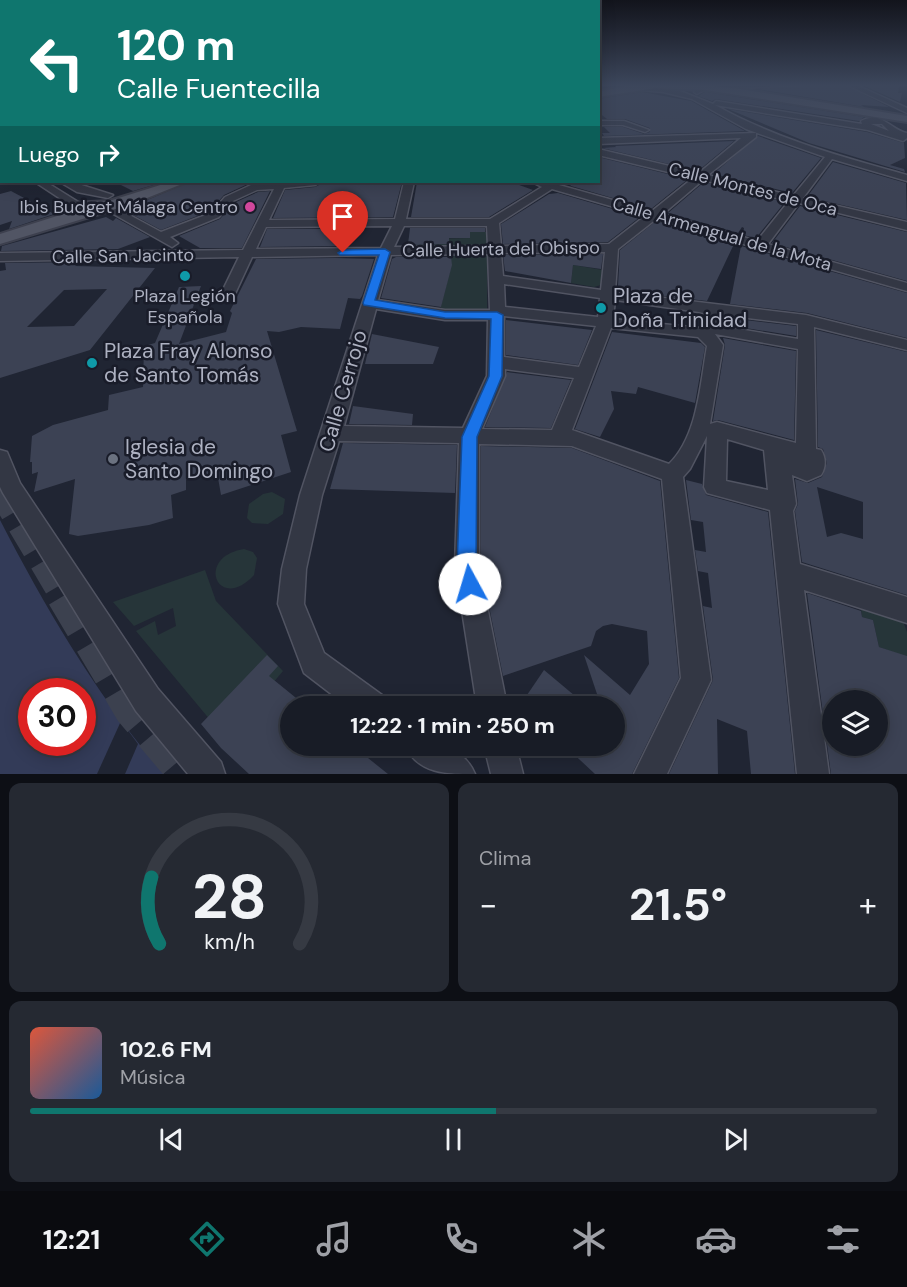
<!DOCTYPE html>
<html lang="es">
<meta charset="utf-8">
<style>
:root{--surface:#181c26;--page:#252932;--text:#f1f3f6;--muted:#9fa1a7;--line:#363a43;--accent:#0f766e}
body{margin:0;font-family:"DM Sans",sans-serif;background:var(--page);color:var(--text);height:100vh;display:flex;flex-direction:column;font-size:22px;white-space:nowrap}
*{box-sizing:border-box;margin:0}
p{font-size:20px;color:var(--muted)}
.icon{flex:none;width:33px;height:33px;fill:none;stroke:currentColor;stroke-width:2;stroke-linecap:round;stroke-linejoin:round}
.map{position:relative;height:774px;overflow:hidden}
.details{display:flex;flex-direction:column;gap:9px;padding:9px;background:#0d0f15;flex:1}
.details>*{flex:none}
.banner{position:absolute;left:0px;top:0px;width:600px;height:183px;box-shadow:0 3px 15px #0003,0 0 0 2px var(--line);background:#0f766e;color:#fff;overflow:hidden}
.controls{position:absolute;left:822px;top:690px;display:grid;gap:12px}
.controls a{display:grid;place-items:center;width:66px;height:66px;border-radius:50%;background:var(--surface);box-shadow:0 3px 15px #0003,0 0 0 2px var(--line);font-size:30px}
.speed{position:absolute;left:18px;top:678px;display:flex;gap:12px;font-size:30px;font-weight:700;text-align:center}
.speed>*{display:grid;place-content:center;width:78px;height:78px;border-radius:50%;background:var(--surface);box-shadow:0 3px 15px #0003,0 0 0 2px var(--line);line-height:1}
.speed .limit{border:9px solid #d22;background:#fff;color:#111}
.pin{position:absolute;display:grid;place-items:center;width:51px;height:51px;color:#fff;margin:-62px -26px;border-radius:50% 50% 50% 0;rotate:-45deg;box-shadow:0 0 6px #0007}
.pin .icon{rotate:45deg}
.me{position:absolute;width:66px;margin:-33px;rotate:354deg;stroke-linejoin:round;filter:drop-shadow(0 0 4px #0008)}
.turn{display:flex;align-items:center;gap:21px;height:126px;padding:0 18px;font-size:27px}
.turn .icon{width:78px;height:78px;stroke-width:2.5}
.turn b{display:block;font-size:42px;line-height:51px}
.then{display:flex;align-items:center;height:57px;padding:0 18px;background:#0003;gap:12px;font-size:22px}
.big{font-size:45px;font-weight:700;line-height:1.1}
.details .card{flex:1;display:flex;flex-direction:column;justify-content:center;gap:9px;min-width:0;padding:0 21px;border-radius:12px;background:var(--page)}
.details .dial{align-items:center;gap:0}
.dial svg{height:156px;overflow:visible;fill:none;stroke:var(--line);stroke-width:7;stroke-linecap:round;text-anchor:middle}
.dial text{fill:var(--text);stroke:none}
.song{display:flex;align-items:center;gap:18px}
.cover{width:72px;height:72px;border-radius:9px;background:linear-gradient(135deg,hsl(10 70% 55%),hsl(210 70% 35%))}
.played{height:6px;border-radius:3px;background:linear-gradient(90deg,var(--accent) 55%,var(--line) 55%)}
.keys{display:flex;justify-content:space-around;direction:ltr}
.heat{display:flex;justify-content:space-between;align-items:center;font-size:33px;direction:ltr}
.details .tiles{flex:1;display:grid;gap:9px;grid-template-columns:1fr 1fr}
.card:last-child{grid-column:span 2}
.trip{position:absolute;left:280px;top:696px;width:345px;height:60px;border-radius:30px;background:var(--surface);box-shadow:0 3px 15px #0003,0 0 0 2px var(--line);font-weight:700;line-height:60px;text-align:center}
.tabs{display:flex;height:96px;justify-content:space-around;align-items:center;background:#0a0b0f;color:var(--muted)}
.tabs .icon{width:42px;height:42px}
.tabs .current{color:var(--accent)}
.tabs b{font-size:27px;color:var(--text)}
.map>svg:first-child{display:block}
.green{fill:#263539}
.water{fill:#333b58;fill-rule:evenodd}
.pier{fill:#202533}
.building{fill:#3c4254;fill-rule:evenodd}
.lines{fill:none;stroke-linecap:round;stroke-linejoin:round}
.major-tunnel-far1{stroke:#3c414f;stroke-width:29;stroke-dasharray:29 14;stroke-linecap:butt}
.major-tunnel{stroke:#3c414f;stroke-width:37;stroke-dasharray:37 18;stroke-linecap:butt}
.minor-casing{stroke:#515462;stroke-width:3}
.major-casing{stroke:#3d404e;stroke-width:4}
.minor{fill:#333744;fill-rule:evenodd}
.major{fill:#515564;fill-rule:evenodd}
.route{fill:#1a73e8;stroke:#114b97;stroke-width:1.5}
.hotel-dot{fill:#d1479c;stroke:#191c29;stroke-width:2}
.culture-dot{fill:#0f9aa8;stroke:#191c29;stroke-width:2}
.worship-dot{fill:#6b7280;stroke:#191c29;stroke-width:2}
.labels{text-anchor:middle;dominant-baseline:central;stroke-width:5;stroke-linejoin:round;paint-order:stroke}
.far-street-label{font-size:18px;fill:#adb1c1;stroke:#191c29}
.far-poi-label{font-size:18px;fill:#adb1c1;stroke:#191c29;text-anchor:end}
.poi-label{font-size:21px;fill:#adb1c1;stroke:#191c29;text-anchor:start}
.street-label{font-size:21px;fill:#adb1c1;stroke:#191c29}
</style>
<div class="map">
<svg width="907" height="774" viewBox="0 0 907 774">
<rect width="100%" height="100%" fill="#202533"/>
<g class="green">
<polygon points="410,232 427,239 470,238 470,232 487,232 487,243 482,246 407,247"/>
<polygon points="450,252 487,254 487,313 440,310 451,267"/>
<polygon points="573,265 603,270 601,285 594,287 571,283"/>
<polygon points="272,492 285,499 283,514 268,524 252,523 247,518 249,504 263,494"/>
<path d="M244 549 253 552 257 558 254 575C218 614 194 557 244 549Z"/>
<polygon points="205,570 216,601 283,671 226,739 136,631 155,621 158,635 176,626 173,608 134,626 113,602"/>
<polygon points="860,603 901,616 907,632 907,657 879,647 873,620 862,617"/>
</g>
<path class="water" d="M0 520C46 609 98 698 164 774H0ZM32 692H82V742H32Z"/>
<polygon class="pier" points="121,721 138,744 125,774 97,774"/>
<g class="building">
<polygon points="819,84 843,84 889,107 861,105 864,107 757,89"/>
<polygon points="860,84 900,84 898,93 902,93 900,102"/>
<polygon points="642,92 691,101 745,131 604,136 602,133 610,133 604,127 623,127 644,134 650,132 650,128 625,119 607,119 598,112 598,99"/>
<polygon points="705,92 706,92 864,117 859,121 716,99 712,101 698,96"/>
<polygon points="728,109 867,132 904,143 905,158 890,165 904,169 905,172 809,143"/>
<polygon points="758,136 821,158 792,193 713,174"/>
<polygon points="734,141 698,171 602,148 616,147 615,146"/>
<polygon points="598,157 688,179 651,209 571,186 568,182 598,182"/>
<polygon points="833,162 906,183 907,220 807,197"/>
<polygon points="115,182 164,182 133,191"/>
<polygon points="189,182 262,182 250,183 224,195 210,211 161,230 124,210"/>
<polygon points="399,182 402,182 393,217 273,218 285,190 315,187 321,184"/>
<polygon points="417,182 511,182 533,190 489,217 411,217"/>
<polygon points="704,182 785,202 756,238 743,235 744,228 742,227 738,233 668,213"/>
<polygon points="11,191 54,214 9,229 12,221 0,225 0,194"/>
<polygon points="270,191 242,248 200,248 179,236 220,219 234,203 258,192"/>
<polygon points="558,193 640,217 608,242 503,244 501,224 549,194"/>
<polygon points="800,206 907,232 907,281 772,243"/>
<polygon points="106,217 113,221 116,218 150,237 118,249 1,251 2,246"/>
<polygon points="656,221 734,244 707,301 621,291 621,286 618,286 620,250"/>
<polygon points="410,228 485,228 485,232 470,232 470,238 449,238 449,244 408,245"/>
<polygon points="267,229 345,229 339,246 260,247"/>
<polygon points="741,246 907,293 907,338 807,313 730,304"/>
<polygon points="603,254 601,269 573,265 571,283 505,271 503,255"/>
<polygon points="396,257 451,257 452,265 441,307 381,298 392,259"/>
<polygon points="335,258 374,259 362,296 360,299 348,298 340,329 301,327 279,332 267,331 297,431 281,435 291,472 221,495 217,472 186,480 186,490 171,495 173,518 149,525 78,536 69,534 75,479 34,492 38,472 32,474 32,462 30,462 32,436 53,425 108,410 109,395 143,387 144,346 155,343 179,287 201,286 179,344 226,332 232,313 230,311 256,259"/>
<path d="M85 262 74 266 155 268 90 350 0 378V271L6 270 5 263ZM107 289 74 326 27 327 64 290Z"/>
<polygon points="728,318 796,326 796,336 727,325"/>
<polygon points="506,320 592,330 578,365 506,355"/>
<path d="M816 330 907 352V595L802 562 795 511 798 504 795 479 808 483 822 477 827 463 823 449 818 447ZM817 487 863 502V539L841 533 827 537Z"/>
<polygon points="612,332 701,343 705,347 695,403 638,387 636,394 611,391 614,409 600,437 575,429"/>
<polygon points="372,334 439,347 433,364 365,364"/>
<polygon points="723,338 796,351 794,440 718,420 713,421 725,345"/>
<polygon points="507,372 571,380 551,428 485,427"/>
<polygon points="353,406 413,414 412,425 349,424"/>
<polygon points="343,443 457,445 455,493 330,489"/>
<polygon points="481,446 572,448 660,481 679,678 632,774 595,774 565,746 615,746 615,706 601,706 584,655 630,695 649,664 647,631 612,624 603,626 596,631 591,646 503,676 481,566"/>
<polygon points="686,480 702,484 706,495 768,512 795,774 751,774 747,731 717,719 718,774 669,774 713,680 703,606 712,608 708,573 698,571 695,550 706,552 703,522 691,520"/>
<path d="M807 593 861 611 862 617 873 620 879 647 907 656V774H831ZM832 700H878V746H832Z"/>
<polygon points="267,655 278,666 269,676 306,706 291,706 291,746 353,746 388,774 249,774 221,748 201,724"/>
<polygon points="544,670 587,706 536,706 525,698"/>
</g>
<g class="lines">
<polyline class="major-tunnel-far1" points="0,487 65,597"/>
<polyline class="major-tunnel" points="65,595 133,710 187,774"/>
<defs>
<g id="minor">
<polygon points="817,84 704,90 697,94 694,92 700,86"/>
<polygon points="845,84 854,84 907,108 907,113"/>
<path d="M643 87 680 91 713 104 716 101 862 124 861 121C881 110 891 130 907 133V138L903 141 868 130 715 105C776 139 840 156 907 175V181L832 159 803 198 907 222V230L799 203 768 244 907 283V291L656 219 618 249 615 292 806 315 907 340V350L814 327 816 449 821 450C826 458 826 467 821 475L807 481 792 475 796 504 793 511 800 564 907 597V623L804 590 829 774H797L770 510 707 493 704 487 707 436 690 469 683 477 711 680 667 774H634L681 678 662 479 572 446 479 444V566L507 706H477L455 566 459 443 339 441 322 495 306 569 304 604 324 653 382 695 386 706H347L304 673 278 604 282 569 300 495 378 255 252 257 233 298 226 302 219 298 239 257 0 261V253L243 250 274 189 257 190 233 201 219 217 170 237 178 243 172 247 101 207 111 205 161 232 211 213 225 197 251 185 277 182H320L315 185 284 188 269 220 395 219 404 182H414L406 219H490L542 187 532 182H561L559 185 652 211 693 178 598 155V149L699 173 741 138 598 144V138L756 133V137L708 175 793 196 825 157 746 129 692 99 663 92 641 90ZM871 124H882L889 131ZM703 180 789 201 757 241 663 214ZM552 189 645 216 609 244 501 246 499 223ZM392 226 381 248 256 249 266 227ZM404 226H487L488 246 394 247ZM605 252 601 290 503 276 501 253ZM488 254 490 310H445L378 300 391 255ZM504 284 600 298 598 317 505 307ZM615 300 699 312 708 314 706 326 701 328 613 319ZM376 309 445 320H488L487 376 463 428 344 426ZM723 315 798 324V339L721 326ZM504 316 596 326 579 367 504 357ZM611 328 698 337 707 346C700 384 698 436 669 464L572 430ZM715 334 798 349 796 443 717 422 710 424 723 345ZM505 369 574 378 552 430 482 429 505 376ZM727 439 764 450 768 490 726 481Z"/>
<polygon points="0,92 2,92 0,97"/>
<polygon points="598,121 624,121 649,130 645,132 623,125 598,125"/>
<polygon points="0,136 2,137 2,142 0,142"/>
<polygon points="0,176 2,182 4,182 0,182"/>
<polygon points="35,182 46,182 83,205 73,207"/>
<polygon points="60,182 72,182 113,195 108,198 77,192"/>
<polygon points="0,450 7,452 20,483 158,689 221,762 225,774 188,774 136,711 3,493 0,487"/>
<path d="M405 746C433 743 463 745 475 774 446 774 419 774 405 746Z"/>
<polygon points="484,746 516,746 523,774 491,774"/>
</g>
<g id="major">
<polygon points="635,84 694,84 740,89 907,116 907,122 706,90 656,88 598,97 598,92"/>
<rect x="0" y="123" width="2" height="6"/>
<polygon points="0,157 2,157 0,165"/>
<polygon points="170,182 187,182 132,204 0,244 0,234 76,210 70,206 72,203 109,201"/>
</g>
</defs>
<use href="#minor" class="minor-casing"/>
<use href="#major" class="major-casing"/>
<use href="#minor" class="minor"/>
<use href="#major" class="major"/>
</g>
<linearGradient id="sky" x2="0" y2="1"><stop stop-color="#12141c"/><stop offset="0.44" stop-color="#3c465b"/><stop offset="1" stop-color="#3c465b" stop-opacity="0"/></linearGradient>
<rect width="907" height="193" fill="url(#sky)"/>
<polygon class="route" points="343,250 385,249 390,252 375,300 445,312 497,312 503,315 502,376 477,437 476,566 480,584 477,590 470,593 463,590 457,566 462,437 489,376 491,319 445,318 364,305 363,303 379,255 340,255 338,253"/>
<circle class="hotel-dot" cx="250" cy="207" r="6"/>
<g class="culture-dot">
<circle cx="185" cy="276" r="6"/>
<circle cx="601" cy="308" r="6"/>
<circle cx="92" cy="363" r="6"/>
</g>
<circle class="worship-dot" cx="113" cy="459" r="6"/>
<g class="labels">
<g class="far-street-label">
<text transform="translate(753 189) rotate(14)">Calle Montes de Oca</text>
<text transform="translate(722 234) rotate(16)">Calle Armengual de la Mota</text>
<text transform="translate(501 249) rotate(-1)">Calle Huerta del Obispo</text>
<text transform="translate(123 256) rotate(-1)">Calle San Jacinto</text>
</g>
<g class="far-poi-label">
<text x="238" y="207">Ibis Budget Málaga Centro</text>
<text x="185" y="296" text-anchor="middle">Plaza Legión<tspan x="185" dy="21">Española</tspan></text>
</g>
<g class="poi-label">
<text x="613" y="296">Plaza de<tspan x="613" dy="24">Doña Trinidad</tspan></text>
<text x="104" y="351">Plaza Fray Alonso<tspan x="104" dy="24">de Santo Tomás</tspan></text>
<text x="125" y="447">Iglesia de<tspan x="125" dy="24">Santo Domingo</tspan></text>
</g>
<g class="street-label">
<text transform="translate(343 391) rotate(-74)">Calle Cerrojo</text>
</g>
</g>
</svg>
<div class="controls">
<a><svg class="icon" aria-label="layers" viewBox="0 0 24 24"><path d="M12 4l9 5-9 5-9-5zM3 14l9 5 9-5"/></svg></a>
</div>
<div class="speed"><div class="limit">30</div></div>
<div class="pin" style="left:343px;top:253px;background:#d93025"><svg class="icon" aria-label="arrive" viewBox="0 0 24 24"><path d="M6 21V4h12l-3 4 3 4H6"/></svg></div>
<svg class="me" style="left:470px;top:584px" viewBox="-20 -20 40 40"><circle r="19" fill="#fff"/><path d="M0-13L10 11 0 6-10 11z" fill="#1a73e8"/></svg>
<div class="trip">12:22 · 1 min · 250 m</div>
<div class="banner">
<div class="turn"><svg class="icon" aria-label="left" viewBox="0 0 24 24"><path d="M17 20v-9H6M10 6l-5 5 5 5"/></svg><div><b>120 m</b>Calle Fuentecilla</div></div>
<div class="then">Luego<svg class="icon" aria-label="right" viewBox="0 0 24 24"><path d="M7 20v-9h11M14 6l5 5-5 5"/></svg></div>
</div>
</div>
<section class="details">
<div class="tiles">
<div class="card dial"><svg viewBox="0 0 100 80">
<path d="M14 69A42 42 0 1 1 86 69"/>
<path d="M14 69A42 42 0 0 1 10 35" stroke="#0f766e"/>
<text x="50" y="56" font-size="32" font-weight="700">28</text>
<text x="50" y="72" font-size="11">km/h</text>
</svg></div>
<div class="card"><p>Clima</p>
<div class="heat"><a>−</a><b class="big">21.5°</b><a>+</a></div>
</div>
<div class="card">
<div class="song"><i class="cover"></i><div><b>102.6 FM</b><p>Música</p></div></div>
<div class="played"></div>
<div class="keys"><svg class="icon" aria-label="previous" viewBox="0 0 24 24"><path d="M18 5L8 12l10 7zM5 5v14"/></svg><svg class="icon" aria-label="pause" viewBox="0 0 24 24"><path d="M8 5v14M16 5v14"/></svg><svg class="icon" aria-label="next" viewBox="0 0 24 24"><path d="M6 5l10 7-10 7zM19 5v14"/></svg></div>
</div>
</div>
</section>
<nav class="tabs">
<b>12:21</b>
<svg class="icon current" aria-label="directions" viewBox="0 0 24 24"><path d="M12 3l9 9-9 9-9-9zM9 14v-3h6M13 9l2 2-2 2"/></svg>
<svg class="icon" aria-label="music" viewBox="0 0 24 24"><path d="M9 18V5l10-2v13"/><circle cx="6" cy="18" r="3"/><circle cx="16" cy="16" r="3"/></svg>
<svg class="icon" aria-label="phone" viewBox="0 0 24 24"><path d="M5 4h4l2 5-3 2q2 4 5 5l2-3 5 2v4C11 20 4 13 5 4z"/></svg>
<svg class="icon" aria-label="climate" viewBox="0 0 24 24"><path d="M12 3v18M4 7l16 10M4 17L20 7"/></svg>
<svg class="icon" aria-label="car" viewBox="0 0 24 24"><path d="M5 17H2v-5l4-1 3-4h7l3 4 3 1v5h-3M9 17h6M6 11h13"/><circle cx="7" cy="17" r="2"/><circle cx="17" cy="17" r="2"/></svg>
<svg class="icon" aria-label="filters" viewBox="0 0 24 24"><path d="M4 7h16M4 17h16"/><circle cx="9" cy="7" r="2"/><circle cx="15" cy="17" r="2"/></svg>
</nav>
